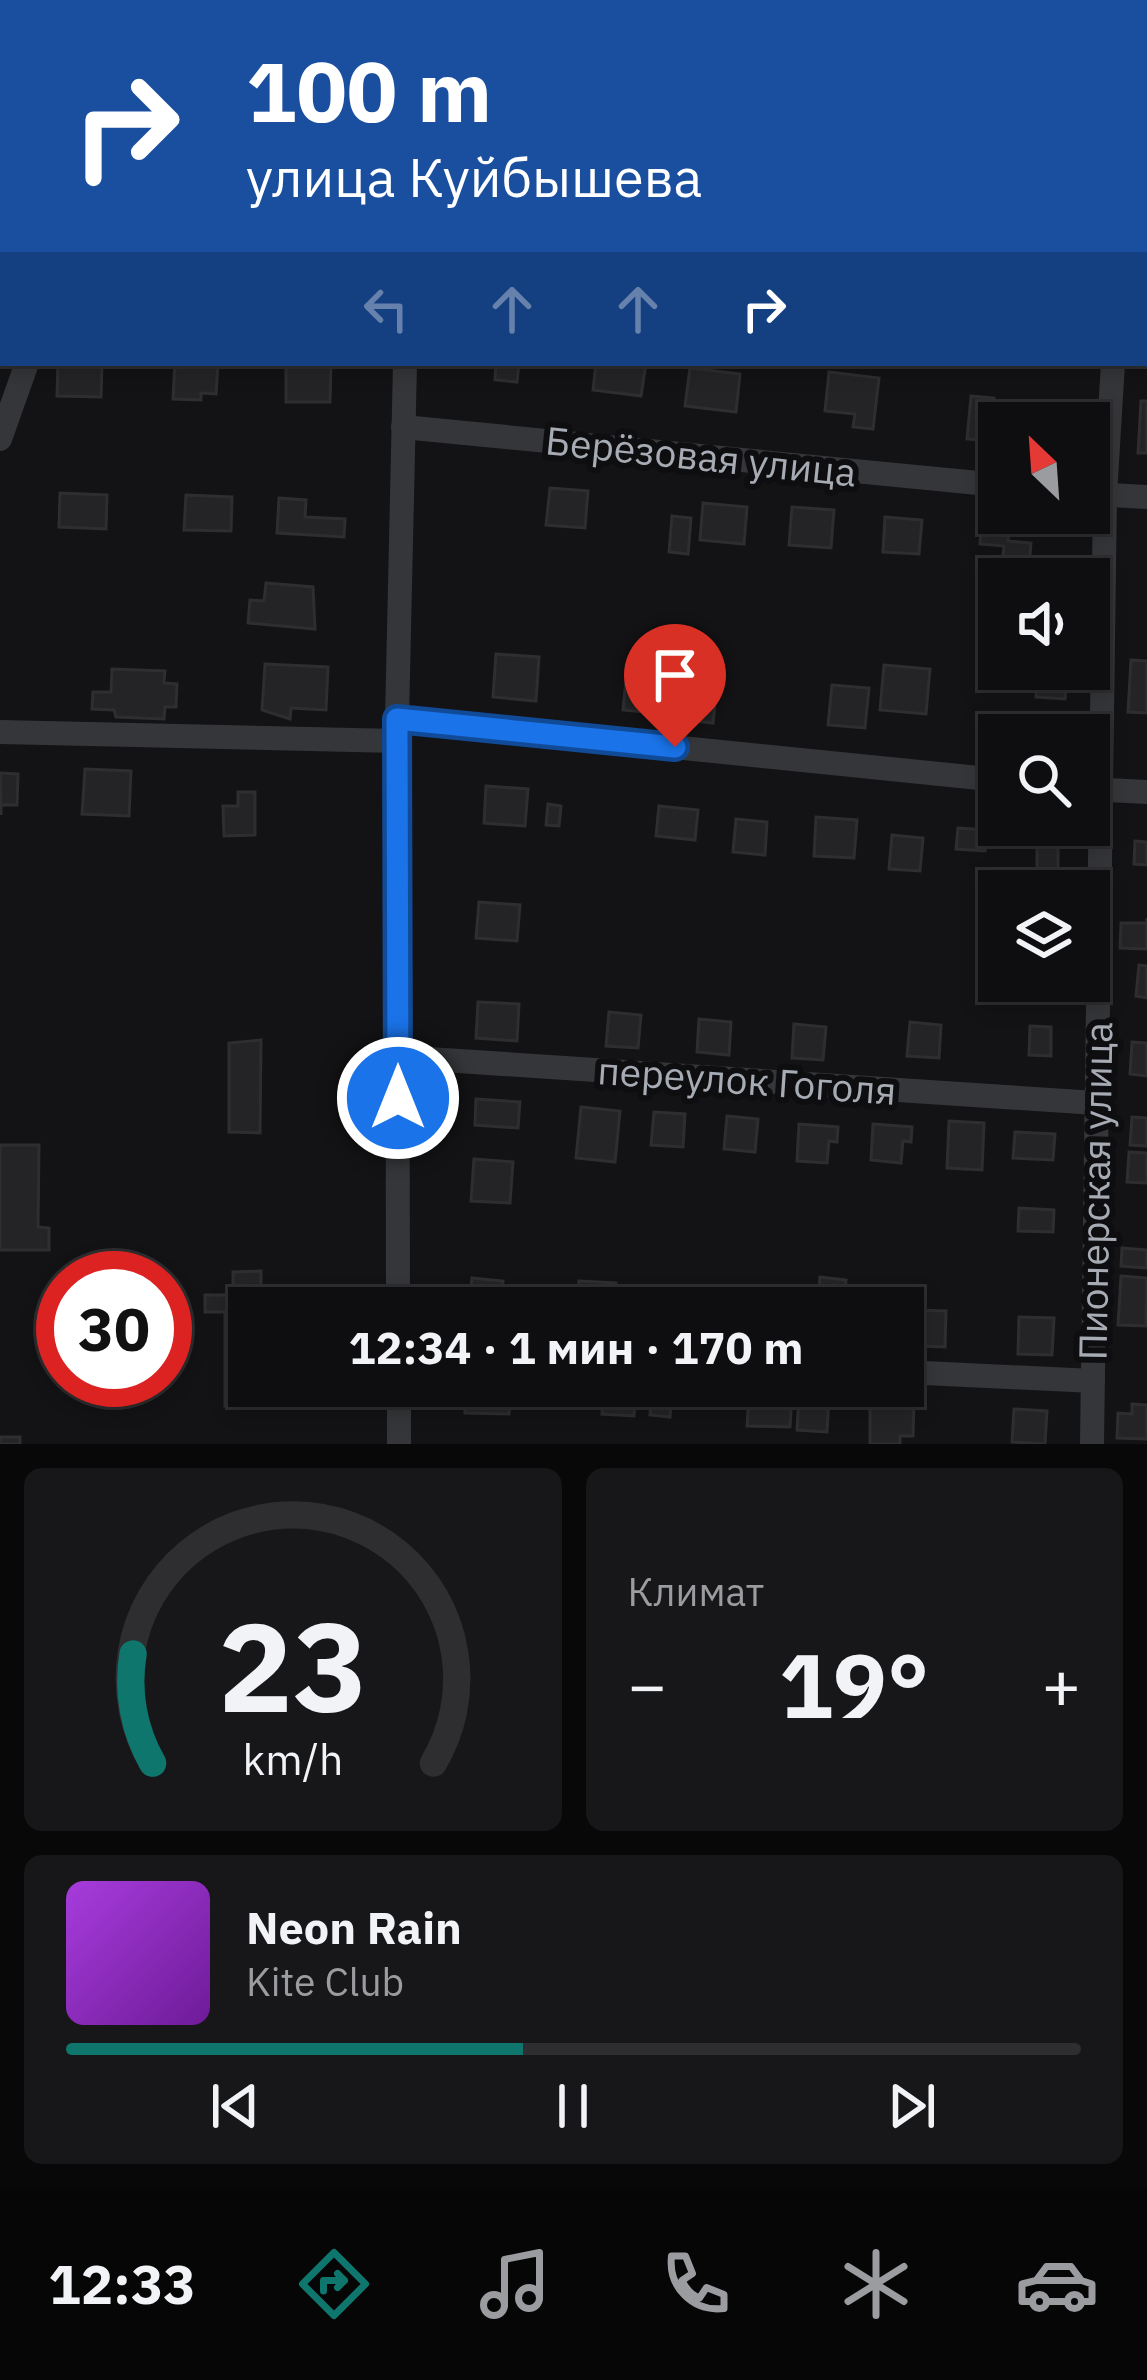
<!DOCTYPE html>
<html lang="ru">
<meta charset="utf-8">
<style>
:root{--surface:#0e0e10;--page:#171719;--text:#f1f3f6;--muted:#9b9c9f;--line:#2e2e30;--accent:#0f766e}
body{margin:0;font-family:"IBM Plex Sans",sans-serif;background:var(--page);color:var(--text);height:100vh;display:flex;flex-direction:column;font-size:45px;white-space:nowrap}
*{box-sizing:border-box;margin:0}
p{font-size:39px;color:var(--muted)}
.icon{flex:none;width:66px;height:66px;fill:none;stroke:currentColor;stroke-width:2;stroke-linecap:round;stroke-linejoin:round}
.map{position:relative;height:1444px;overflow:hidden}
.details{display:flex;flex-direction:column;gap:24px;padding:24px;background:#080809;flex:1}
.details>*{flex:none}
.hud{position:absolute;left:0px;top:0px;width:1149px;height:366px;box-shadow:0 6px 18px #0003,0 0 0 3px var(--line);background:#1a4fa0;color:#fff;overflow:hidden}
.needle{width:78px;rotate:335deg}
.tools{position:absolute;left:978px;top:402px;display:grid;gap:24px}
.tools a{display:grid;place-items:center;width:132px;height:132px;border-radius:0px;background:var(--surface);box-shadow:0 6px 18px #0003,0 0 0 3px var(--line);font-size:60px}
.speed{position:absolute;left:36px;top:1251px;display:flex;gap:24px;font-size:60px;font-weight:700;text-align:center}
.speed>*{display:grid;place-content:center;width:156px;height:156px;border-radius:50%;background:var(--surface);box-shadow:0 6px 18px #0003,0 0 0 3px var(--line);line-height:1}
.speed .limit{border:18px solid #d22;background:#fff;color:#111}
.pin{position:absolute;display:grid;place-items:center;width:102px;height:102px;color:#fff;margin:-123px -51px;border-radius:50% 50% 50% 0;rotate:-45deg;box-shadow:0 0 12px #0007}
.pin .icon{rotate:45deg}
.me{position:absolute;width:132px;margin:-66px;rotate:0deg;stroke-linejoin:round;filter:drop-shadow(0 0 9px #0008)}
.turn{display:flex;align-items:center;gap:42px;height:252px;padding:0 48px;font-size:54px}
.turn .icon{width:156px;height:156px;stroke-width:2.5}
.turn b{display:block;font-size:84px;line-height:102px}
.lanes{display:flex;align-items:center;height:114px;padding:0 48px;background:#0003;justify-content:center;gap:60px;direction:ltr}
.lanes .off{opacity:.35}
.big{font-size:90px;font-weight:700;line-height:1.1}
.details .card{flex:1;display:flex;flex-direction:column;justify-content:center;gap:18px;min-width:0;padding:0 42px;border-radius:18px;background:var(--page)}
.details .dial{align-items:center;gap:0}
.dial svg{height:312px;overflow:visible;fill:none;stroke:var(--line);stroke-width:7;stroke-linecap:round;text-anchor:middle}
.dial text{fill:var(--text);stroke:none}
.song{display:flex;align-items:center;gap:36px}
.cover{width:144px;height:144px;border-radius:18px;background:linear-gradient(135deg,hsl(280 70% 55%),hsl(280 70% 35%))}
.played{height:12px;border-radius:6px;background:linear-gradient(90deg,var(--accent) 45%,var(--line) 45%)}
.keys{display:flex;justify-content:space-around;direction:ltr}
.heat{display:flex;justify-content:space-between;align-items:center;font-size:66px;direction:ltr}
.details .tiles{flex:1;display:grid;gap:24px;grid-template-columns:1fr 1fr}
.card:last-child{grid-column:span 2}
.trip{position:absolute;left:228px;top:1287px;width:696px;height:120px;border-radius:0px;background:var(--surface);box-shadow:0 6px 18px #0003,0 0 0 3px var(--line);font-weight:700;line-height:120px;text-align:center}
.menu{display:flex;height:192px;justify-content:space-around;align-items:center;background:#060606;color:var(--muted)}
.menu .icon{width:84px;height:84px}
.menu .active{color:var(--accent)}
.menu b{font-size:54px;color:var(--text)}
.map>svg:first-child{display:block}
.building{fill:#242426;stroke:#2e2e31;stroke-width:3}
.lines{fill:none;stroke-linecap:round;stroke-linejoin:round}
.street{stroke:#353639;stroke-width:24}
.route-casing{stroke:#114b97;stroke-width:30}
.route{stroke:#1a73e8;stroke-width:21}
.labels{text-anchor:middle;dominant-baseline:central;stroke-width:12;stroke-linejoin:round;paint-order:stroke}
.street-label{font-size:39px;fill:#a6abb4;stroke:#0e0e10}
</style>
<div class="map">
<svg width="1147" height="1444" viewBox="0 0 1147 1444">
<rect width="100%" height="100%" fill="#131315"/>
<g class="building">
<rect x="0" y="71" width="3" height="51"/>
<polygon points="58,363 102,363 101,397 57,396"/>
<polygon points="175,363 218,363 216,394 201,393 201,400 173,399"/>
<polygon points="286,363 331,363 330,402 286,402"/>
<polygon points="496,363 519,363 517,382 495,380"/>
<polygon points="596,363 646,363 641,396 593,390"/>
<polygon points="690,368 740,374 736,412 685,406"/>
<polygon points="829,372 879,378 873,429 853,427 855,414 825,411"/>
<polygon points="971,396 994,398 991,441 967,439"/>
<polygon points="1141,401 1147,401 1147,453 1138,453"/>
<polygon points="1018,404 1069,407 1068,423 1017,423"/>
<polygon points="550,488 588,491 585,528 546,525"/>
<polygon points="60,493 107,495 106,529 59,527"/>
<polygon points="186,495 232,497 231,531 184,530"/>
<polygon points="279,498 306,500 305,517 345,519 344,537 277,533"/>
<polygon points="703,503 747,507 744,544 700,540"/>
<polygon points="792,507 834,510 831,548 789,545"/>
<polygon points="672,516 691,518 688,554 669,552"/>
<polygon points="885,517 922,520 919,554 883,552"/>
<polygon points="982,519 1010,521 1008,541 1031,543 1028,578 1001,576 1004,546 980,544"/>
<polygon points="266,583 313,587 315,629 248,623 250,600 264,601"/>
<polygon points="496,654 539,657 536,701 493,697"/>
<polygon points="1131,660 1147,661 1147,713 1128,712"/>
<polygon points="265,664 328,667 326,710 291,708 290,719 262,710"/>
<polygon points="884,665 930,669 926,714 880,710"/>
<polygon points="112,669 165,671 164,683 177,684 176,707 165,707 164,719 116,717 114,710 92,709 93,692 111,692"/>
<polygon points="627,670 690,676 687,716 623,710"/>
<polygon points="1037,676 1067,677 1065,699 1036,697"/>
<polygon points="832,685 869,688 865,728 828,725"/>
<polygon points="697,691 716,693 713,723 694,721"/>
<polygon points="85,769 131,771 129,816 82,814"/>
<polygon points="0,773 18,774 17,805 1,805 1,815"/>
<polygon points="486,786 528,789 525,826 484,823"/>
<polygon points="238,792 255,792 255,835 224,836 223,806 238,806"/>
<polygon points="548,804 561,806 559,826 546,825"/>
<polygon points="659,806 698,810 695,840 656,836"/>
<polygon points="816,817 857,820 854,858 814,856"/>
<polygon points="736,819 767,822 765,855 733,852"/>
<polygon points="958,828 987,830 985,851 956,849"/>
<polygon points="892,835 923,838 920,871 889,869"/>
<polygon points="1135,841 1147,842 1147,865 1134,864"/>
<polygon points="1037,842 1058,843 1058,872 1037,871"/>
<polygon points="479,902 520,905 517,941 476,938"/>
<polygon points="1147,918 1147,949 1120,948 1121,923 1147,923"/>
<polygon points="1139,965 1147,966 1147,998 1136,996"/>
<polygon points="478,1002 519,1004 517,1041 476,1038"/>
<polygon points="609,1012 641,1015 638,1048 606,1046"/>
<polygon points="699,1019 731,1022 729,1055 697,1052"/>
<polygon points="910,1022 941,1025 939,1058 907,1056"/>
<polygon points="794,1024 826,1027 823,1060 792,1058"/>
<polygon points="1030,1026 1051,1027 1051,1056 1029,1055"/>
<polygon points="261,1040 260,1133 229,1132 229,1043"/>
<polygon points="1132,1042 1147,1043 1147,1076 1130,1074"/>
<polygon points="476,1099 520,1102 518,1128 475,1125"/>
<polygon points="581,1107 620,1111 615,1162 576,1158"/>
<polygon points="654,1112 685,1114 683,1147 651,1145"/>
<polygon points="727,1116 758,1119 755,1152 724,1149"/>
<polygon points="1132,1117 1147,1118 1147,1146 1130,1145"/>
<polygon points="949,1121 984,1123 982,1170 947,1168"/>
<polygon points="799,1124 838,1127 837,1142 829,1141 827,1163 797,1161"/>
<polygon points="873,1124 912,1127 911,1142 903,1141 901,1163 871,1160"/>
<polygon points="1015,1132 1055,1134 1053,1160 1013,1158"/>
<polygon points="0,1145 39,1145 38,1227 49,1228 49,1250 0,1250"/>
<polygon points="1129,1152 1147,1153 1147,1183 1127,1182"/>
<polygon points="474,1159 513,1162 510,1203 471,1201"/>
<polygon points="1019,1208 1054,1210 1053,1232 1018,1231"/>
<polygon points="1122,1248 1147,1250 1147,1268 1121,1266"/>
<polygon points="261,1271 261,1308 249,1308 249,1386 261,1386 261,1406 225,1406 225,1312 205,1312 205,1295 233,1295 233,1272"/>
<polygon points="1121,1276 1147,1278 1146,1326 1118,1325"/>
<polygon points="820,1277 846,1280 843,1308 807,1308 808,1298 818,1299"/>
<polygon points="472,1278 503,1281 500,1308 469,1308"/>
<polygon points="579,1281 616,1283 614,1308 577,1308"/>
<polygon points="653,1293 689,1296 688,1308 652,1308"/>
<polygon points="731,1300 755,1303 755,1308 730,1308"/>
<polygon points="918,1310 946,1311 945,1347 917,1346"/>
<polygon points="1019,1317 1054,1318 1052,1355 1018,1354"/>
<polygon points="466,1386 510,1386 509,1414 465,1413"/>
<polygon points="612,1386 636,1386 634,1416 602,1414 604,1390"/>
<polygon points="652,1388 672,1389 670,1417 650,1415"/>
<polygon points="749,1394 792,1395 790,1427 747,1426"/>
<polygon points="799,1395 829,1397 827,1432 797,1430"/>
<polygon points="870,1401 914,1402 913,1436 900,1436 900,1444 870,1444"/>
<polygon points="1132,1404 1147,1405 1147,1439 1117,1438 1118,1413 1132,1414"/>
<polygon points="1014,1409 1047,1411 1045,1444 1012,1442"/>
<rect x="0" y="1437" width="20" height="7"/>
</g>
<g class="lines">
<g class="street">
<polyline points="428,3 428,0"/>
<polyline points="0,8 3,8"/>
<polyline points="1146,54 1147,48"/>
<polyline points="1146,178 1147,178"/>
<polyline points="403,427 999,485"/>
<polyline points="0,439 27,363"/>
<polyline points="1091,494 1147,497"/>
<polyline points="397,719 999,780"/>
<polyline points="0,732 397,741"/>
<polyline points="1089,789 1147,792"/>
<polyline points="398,1057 1096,1103"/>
<polyline points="398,1308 397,719 405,363"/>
<polyline points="903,1372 1093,1381"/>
<polyline points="399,1386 399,1444"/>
<polyline points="1092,1444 1105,495 1113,363"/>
</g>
</g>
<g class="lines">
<defs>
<polyline id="route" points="398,1098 397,719 675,747"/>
</defs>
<use href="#route" class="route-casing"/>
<use href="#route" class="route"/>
</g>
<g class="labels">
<g class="street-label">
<text transform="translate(701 456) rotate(6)">Берёзовая улица</text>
<text transform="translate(747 1080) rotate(4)">переулок Гоголя</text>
<text transform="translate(1095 1191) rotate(-89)">Пионерская улица</text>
</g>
</g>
</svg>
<div class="tools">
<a><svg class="needle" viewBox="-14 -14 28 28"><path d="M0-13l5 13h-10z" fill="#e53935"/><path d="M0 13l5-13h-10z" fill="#9b9c9f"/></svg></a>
<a><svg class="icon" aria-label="sound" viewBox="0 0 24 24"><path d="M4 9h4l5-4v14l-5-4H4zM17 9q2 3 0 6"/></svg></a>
<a><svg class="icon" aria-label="search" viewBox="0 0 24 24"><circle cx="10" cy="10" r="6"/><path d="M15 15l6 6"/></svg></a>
<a><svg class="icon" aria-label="layers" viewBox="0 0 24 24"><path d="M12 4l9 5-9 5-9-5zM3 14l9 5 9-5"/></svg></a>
</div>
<div class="speed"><div class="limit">30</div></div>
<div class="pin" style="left:675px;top:747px;background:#d93025"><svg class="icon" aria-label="arrive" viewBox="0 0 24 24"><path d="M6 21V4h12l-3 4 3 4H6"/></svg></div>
<svg class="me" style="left:398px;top:1098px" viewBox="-20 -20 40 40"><circle r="17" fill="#1a73e8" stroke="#fff" stroke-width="3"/><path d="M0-11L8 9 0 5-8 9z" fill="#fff"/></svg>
<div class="trip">12:34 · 1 мин · 170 m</div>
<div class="hud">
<div class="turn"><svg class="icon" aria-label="right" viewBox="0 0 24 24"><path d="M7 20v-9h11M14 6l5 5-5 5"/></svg><div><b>100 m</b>улица Куйбышева</div></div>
<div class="lanes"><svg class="icon off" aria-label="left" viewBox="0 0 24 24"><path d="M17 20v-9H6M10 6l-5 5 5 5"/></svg><svg class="icon off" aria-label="ahead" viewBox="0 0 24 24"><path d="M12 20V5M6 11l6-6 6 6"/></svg><svg class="icon off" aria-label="ahead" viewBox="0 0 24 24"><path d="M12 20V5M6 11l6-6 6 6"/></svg><svg class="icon" aria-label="right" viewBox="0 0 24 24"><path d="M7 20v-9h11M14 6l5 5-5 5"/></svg></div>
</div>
</div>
<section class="details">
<div class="tiles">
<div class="card dial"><svg viewBox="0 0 100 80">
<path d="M14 69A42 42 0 1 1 86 69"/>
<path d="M14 69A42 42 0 0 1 9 41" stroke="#0f766e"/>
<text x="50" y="56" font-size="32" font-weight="700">23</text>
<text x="50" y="72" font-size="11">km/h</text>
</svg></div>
<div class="card"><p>Климат</p>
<div class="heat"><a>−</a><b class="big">19°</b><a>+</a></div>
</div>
<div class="card">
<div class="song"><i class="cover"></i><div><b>Neon Rain</b><p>Kite Club</p></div></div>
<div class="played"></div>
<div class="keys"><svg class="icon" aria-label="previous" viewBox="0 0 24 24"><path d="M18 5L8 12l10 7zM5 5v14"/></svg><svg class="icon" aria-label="pause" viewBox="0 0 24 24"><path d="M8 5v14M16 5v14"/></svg><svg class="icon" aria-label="next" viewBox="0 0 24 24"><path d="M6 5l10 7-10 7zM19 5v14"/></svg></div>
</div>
</div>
</section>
<nav class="menu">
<b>12:33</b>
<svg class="icon active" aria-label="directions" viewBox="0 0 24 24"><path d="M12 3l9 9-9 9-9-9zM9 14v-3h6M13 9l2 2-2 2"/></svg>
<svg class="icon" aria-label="music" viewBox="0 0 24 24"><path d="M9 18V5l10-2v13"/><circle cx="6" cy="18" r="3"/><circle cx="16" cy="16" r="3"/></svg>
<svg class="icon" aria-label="phone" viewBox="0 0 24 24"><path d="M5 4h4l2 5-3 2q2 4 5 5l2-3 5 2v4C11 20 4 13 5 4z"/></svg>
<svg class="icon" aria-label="climate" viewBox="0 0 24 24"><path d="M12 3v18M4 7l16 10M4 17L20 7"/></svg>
<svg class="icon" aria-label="car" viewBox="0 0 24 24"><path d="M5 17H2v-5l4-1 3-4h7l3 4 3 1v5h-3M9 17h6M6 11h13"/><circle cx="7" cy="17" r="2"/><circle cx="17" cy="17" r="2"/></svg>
</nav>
